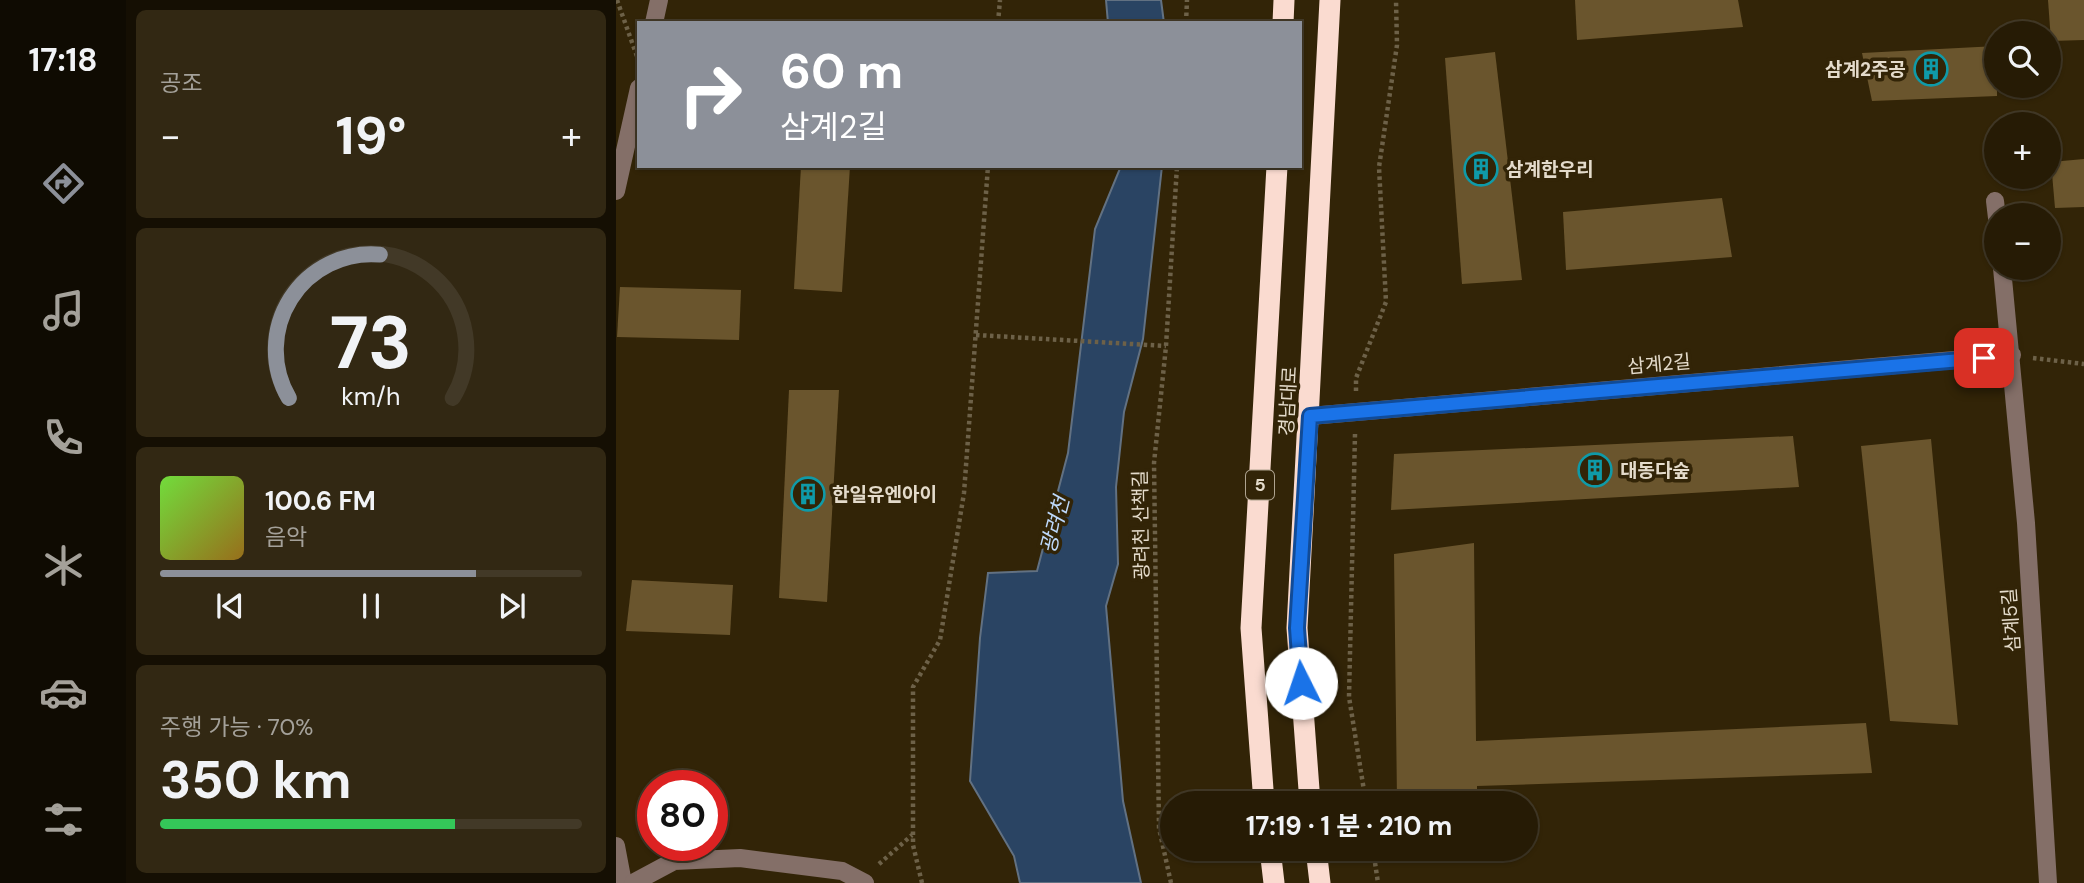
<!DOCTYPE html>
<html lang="ko">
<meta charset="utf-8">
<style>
:root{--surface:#261b05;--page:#322813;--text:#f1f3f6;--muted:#a4a19a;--line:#423927;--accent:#8c9099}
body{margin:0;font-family:"DM Sans","Noto Sans KR",sans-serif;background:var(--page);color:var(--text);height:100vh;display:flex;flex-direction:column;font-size:26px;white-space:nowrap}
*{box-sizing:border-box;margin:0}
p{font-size:23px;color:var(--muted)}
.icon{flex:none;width:38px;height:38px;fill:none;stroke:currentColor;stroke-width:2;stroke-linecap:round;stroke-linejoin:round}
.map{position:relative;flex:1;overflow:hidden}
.panel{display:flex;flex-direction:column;gap:10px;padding:10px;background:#150f03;width:490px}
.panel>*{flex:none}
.guide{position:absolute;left:21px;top:21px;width:665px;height:147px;border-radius:0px;box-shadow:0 2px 5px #0004,0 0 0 2px var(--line);background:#8c9099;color:#fff;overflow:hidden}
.fabs{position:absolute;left:1368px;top:21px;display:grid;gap:14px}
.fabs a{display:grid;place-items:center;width:77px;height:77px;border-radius:50%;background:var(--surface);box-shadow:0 2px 5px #0004,0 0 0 2px var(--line);font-size:35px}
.speed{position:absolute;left:21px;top:770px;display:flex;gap:14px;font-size:35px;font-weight:700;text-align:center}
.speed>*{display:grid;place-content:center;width:91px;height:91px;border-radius:50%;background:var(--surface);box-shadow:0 2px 5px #0004,0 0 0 2px var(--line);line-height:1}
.speed .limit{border:10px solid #d22;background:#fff;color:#111}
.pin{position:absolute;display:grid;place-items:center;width:60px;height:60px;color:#fff;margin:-30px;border-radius:14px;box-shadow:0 4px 10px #0006}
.me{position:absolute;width:77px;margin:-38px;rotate:356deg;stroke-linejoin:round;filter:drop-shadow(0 0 5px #0008)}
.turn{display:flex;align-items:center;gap:24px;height:147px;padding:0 28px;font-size:32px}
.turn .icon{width:91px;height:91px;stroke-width:2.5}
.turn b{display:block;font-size:49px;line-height:60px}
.big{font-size:52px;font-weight:700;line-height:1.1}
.panel .widget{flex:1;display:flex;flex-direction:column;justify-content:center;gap:10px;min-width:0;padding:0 24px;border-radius:10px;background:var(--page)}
.panel .dial{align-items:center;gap:0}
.dial svg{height:182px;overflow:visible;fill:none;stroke:var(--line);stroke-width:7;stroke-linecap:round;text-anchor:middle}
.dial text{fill:var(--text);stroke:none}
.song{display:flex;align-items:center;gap:21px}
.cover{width:84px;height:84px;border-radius:10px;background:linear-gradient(135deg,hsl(100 70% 55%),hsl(40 70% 35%))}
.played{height:7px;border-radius:4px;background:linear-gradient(90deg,var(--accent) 75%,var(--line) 75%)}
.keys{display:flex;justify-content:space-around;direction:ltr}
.heat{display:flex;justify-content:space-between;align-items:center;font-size:38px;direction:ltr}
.charge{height:10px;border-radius:5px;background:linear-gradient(90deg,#34c759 70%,var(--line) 0)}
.trip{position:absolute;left:544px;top:791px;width:378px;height:70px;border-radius:35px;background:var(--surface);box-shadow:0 2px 5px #0004,0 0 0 2px var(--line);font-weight:700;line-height:70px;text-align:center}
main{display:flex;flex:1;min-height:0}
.tabs{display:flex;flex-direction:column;width:126px;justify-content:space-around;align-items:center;background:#0f0b02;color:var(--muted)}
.tabs .icon{width:49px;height:49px}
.tabs .current{color:var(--accent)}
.tabs b{font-size:32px;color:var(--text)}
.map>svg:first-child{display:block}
.water{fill:#2a4463;stroke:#627182;stroke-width:2}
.building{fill:#6a552d}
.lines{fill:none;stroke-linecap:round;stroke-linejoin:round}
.path{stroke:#6d6148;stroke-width:4.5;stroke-dasharray:3.5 3.5;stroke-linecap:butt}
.minor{stroke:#846f68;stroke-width:18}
.highway{stroke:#fadbd0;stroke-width:21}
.route-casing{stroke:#114b97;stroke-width:18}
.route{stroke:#1a73e8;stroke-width:12}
.labels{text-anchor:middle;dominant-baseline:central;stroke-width:7;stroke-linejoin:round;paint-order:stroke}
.shield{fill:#322407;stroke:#afa490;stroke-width:2}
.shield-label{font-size:18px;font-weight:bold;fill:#e4dbcb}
.poi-label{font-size:19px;font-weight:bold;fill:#e4dbcb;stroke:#322407;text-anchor:start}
.street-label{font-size:19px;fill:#e4dbcb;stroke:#322407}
.water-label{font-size:21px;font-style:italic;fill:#bdd8fa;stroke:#322407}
</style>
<main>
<nav class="tabs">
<b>17:18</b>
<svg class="icon current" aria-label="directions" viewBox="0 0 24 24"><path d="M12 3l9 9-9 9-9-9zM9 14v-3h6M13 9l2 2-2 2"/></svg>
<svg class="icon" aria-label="music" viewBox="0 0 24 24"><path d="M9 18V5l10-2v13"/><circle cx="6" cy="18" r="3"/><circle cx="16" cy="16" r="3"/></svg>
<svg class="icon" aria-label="phone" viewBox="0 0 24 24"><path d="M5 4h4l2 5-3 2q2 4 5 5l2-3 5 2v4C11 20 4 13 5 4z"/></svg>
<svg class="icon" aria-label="climate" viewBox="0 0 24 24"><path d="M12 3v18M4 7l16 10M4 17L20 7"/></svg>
<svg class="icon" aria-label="car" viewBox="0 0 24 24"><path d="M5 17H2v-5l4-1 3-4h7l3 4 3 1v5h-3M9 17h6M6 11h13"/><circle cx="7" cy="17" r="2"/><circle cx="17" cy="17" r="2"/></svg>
<svg class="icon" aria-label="filters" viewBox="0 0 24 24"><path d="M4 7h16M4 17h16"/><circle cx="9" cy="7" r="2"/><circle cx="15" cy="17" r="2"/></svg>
</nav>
<section class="panel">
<div class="widget"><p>공조</p>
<div class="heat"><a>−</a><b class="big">19°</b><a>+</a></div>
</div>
<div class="widget dial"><svg viewBox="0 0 100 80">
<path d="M14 69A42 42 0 1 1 86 69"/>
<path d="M14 69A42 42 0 0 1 54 6" stroke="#8c9099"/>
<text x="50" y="56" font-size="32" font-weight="700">73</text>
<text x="50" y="72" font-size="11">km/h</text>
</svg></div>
<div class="widget">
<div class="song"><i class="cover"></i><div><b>100.6 FM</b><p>음악</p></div></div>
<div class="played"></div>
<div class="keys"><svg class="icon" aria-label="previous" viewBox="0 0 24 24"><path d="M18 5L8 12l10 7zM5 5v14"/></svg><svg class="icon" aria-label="pause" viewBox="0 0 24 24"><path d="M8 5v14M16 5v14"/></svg><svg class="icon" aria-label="next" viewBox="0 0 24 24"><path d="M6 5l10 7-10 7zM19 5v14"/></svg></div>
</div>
<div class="widget"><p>주행 가능 · 70%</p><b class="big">350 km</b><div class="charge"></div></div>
</section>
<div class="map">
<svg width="1468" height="883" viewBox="0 0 1468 883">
<rect width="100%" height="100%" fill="#322407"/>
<g class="water">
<polygon points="490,0 545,0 548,23 492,23"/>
<polygon points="505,166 546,166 527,339 508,412 500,487 502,564 490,606 507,801 525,883 404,883 398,856 354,781 364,638 372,573 421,571 452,453 479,229"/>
</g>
<g class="building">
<polygon points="959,0 1122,0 1127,27 961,40"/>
<polygon points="1432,0 1468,0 1468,40 1435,41"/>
<polygon points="1381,46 1381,96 1256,101 1246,53"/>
<polygon points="879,52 906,280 846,284 829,58"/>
<polygon points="1468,159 1468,207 1439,208 1435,162"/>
<polygon points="185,166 234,166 226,292 178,289"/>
<polygon points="1106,198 1116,257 950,270 947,212"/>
<polygon points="4,287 125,290 123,340 1,337"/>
<polygon points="173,390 223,390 211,602 163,598"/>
<polygon points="1177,436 1183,487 775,510 778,454"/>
<polygon points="1315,439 1342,725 1274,721 1245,446"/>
<polygon points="858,543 860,741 1250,723 1256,773 861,786 861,789 781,801 778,554"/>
<polygon points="16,580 117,585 114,635 10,631"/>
</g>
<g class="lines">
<g class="path">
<polyline points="1,0 23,62"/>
<polyline points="382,23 384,0"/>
<polyline points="570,23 571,0"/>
<polyline points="360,335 550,346"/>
<polyline points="1417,358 1468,364"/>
<polyline points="740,391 740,378 770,302 763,167 781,45 780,0"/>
<polyline points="739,434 733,697 750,803"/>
<polyline points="757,849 762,883"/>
<polyline points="263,864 296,835"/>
<polyline points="306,883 297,845 297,687 324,640 348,493 372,166"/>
<polyline points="555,883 543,828 538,463 550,346 561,166"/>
</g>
<g class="minor">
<polyline points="38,23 43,0"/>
<polyline points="0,191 23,88"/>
<polyline points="1379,201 1381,218"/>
<polyline points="1386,268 1410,523 1432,883"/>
<polyline points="694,416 1396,355"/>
<polyline points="0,846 7,883"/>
<polyline points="17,883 58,861 124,858 226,871 249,883"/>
</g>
<g class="highway">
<polyline points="667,23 668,0"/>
<polyline points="648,803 635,628 661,166"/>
<polyline points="694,803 681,628 714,0"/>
<polyline points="654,849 658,883"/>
<polyline points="700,849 704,883"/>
</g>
</g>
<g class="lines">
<defs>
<polyline id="route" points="685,683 681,628 694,416 1368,358"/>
</defs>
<use href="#route" class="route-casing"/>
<use href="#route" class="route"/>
</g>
<defs>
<symbol id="building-ring" viewBox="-11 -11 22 22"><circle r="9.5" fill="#322407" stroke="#0f9aa8" stroke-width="1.5"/><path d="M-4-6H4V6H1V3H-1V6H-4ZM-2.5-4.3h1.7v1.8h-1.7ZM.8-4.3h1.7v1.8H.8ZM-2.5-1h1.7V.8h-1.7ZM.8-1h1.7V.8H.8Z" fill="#0f9aa8"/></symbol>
</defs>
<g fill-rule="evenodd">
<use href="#building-ring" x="1296" y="50" width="38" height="38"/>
<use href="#building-ring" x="846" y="150" width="38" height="38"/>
<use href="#building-ring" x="960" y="451" width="38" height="38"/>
<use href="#building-ring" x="173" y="475" width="38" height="38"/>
</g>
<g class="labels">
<rect class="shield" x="630" y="470.5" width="28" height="29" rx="5"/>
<g class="shield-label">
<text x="644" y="485">5</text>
</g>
<g class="poi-label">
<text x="1290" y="69" text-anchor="end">삼계2주공</text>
<text x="890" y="169">삼계한우리</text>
<text x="1004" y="470">대동다숲</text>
<text x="216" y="494">한일유엔아이</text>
</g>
<g class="street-label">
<text transform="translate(1043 364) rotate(-5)">삼계2길</text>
<text transform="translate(672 401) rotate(-87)">경남대로</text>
<text transform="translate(525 525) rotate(-91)">광려천 산책길</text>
<text transform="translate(1395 620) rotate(-94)">삼계5길</text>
</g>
<g class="water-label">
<text transform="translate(439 525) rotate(-75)">광려천</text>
</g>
</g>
</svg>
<div class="fabs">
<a><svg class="icon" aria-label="search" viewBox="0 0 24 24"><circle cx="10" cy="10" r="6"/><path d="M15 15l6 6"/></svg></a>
<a>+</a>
<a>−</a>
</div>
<div class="speed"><div class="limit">80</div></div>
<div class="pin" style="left:1368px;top:358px;background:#d93025"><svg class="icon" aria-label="arrive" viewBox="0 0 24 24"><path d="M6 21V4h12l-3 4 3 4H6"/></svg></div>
<svg class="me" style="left:685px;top:683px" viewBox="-20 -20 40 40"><circle r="19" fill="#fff"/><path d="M0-13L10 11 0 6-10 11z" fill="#1a73e8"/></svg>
<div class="trip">17:19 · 1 분 · 210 m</div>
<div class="guide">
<div class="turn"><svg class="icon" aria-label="right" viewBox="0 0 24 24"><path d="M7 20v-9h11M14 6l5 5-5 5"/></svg><div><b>60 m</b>삼계2길</div></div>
</div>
</div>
</main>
